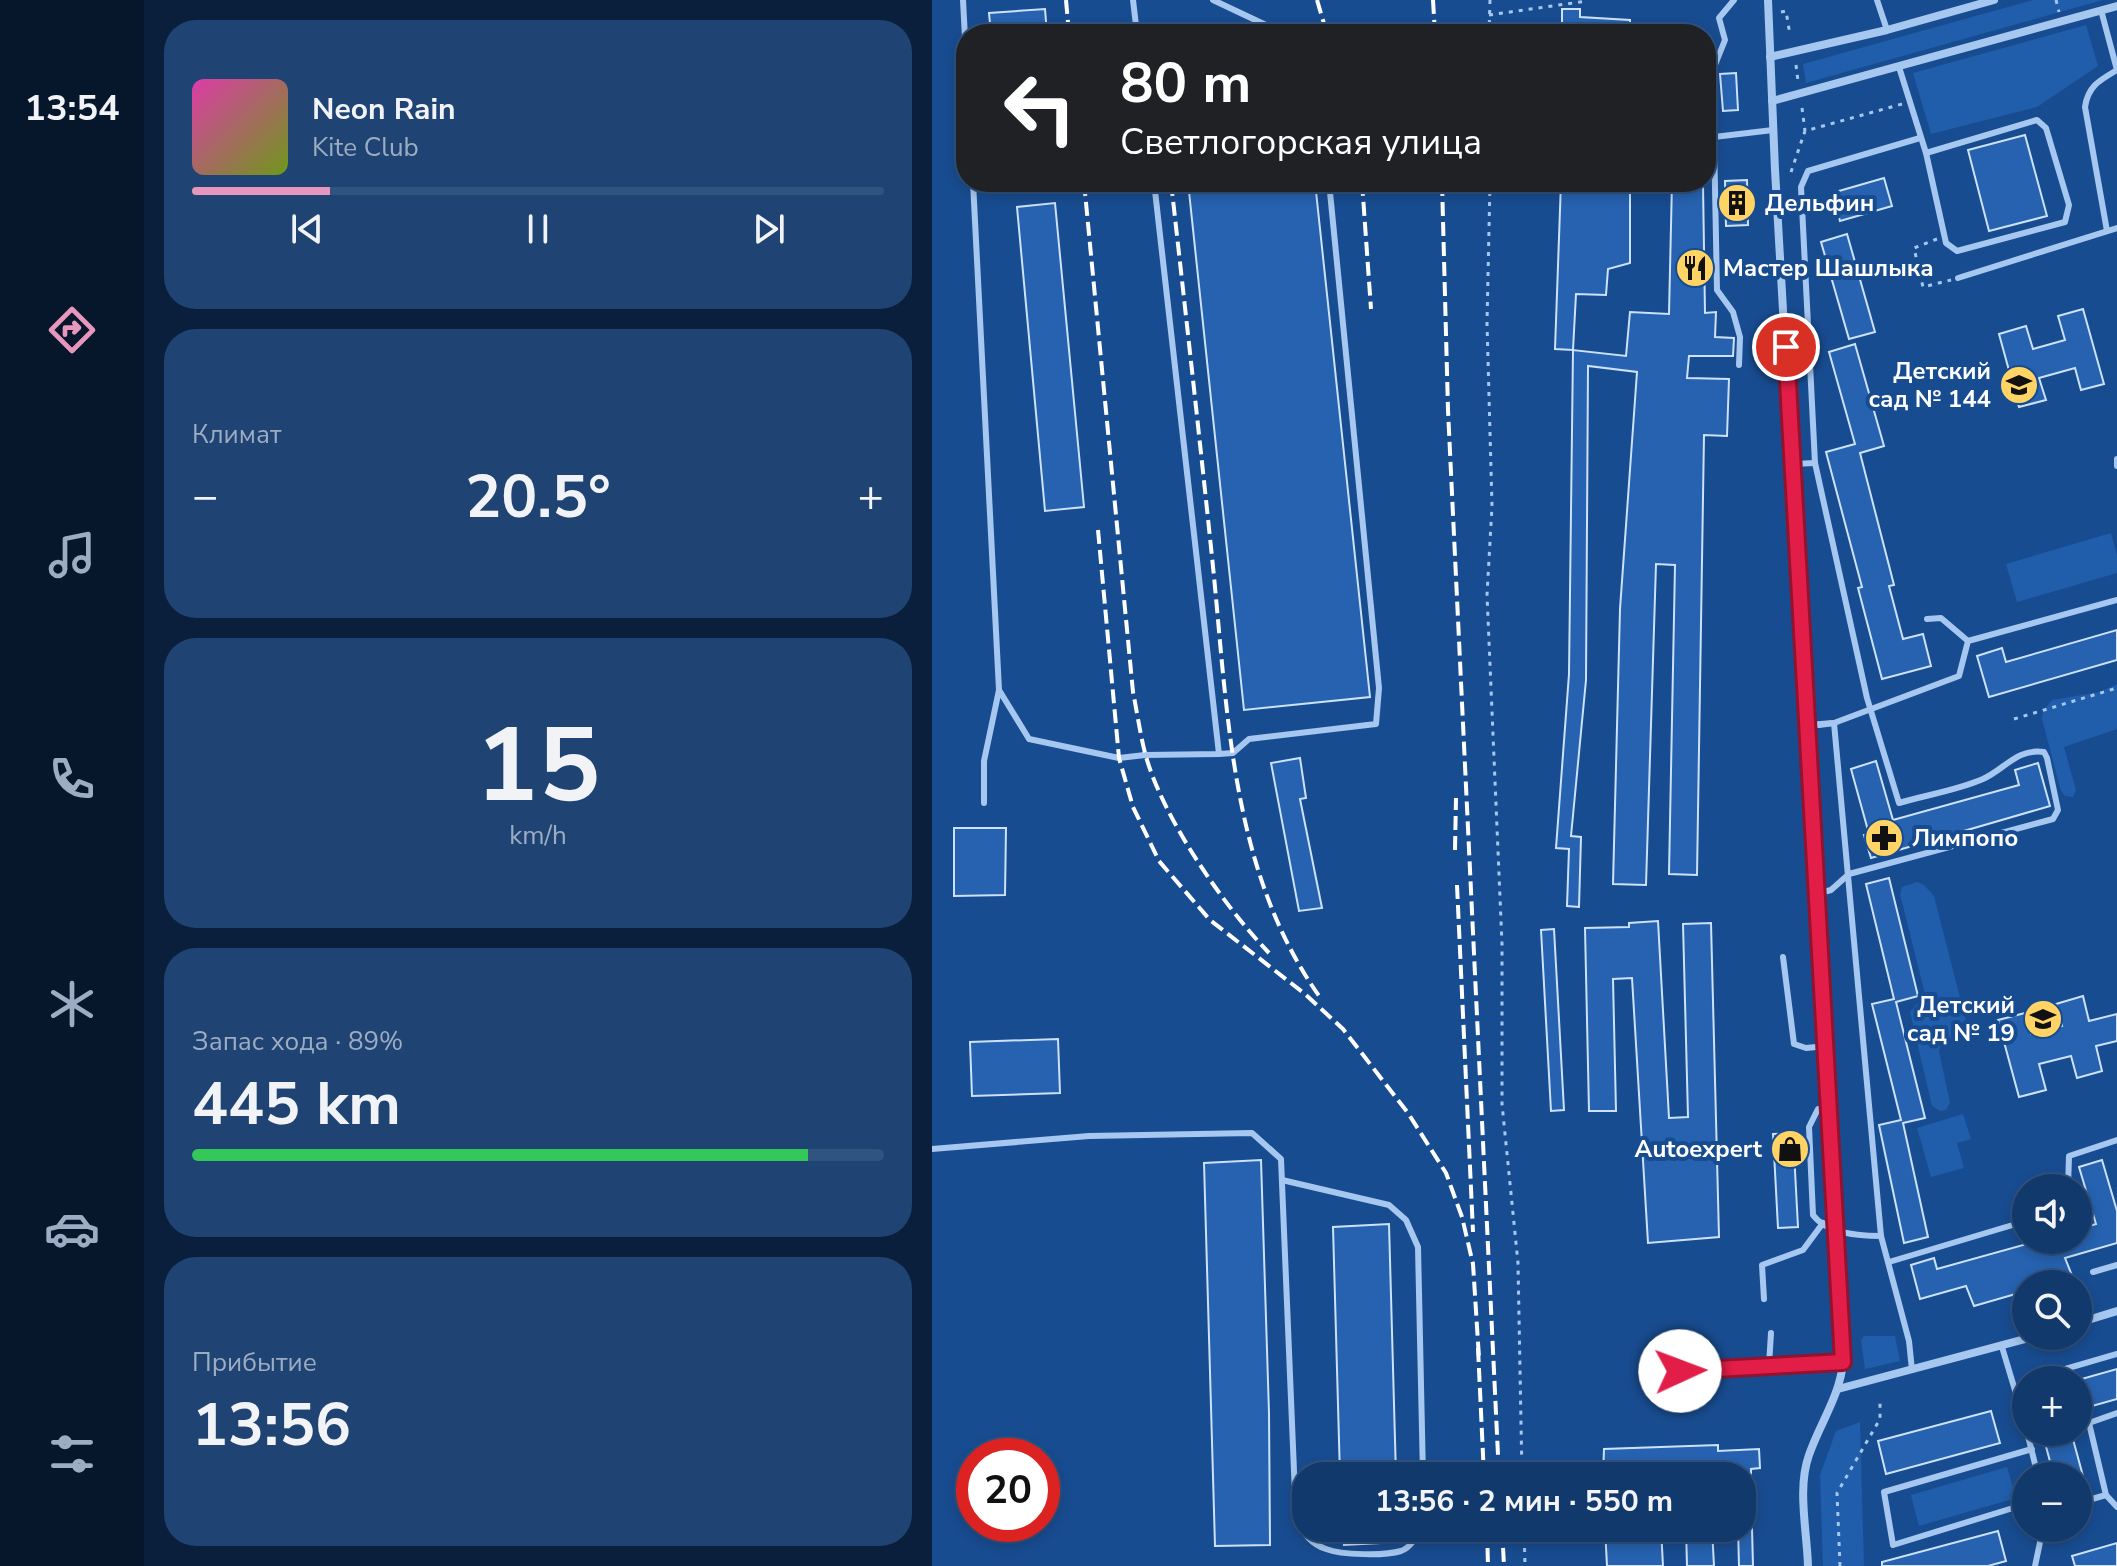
<!DOCTYPE html>
<html lang="ru">
<meta charset="utf-8">
<style>
:root{--surface:#12396c;--page:#1f4474;--text:#f1f3f6;--muted:#9cacc2;--line:#31537f;--accent:#e797bd}
body{margin:0;font-family:"Nunito Sans",sans-serif;background:var(--page);color:var(--text);height:100vh;display:flex;flex-direction:column;font-size:30px;white-space:nowrap}
*{box-sizing:border-box;margin:0}
p{font-size:26px;color:var(--muted)}
.icon{flex:none;width:44px;height:44px;fill:none;stroke:currentColor;stroke-width:2;stroke-linecap:round;stroke-linejoin:round}
.map{position:relative;flex:1;overflow:hidden}
.sheet{display:flex;flex-direction:column;gap:20px;padding:20px;background:#0a1f3b;width:788px}
.sheet>*{flex:none}
.hud{position:absolute;left:24px;top:24px;width:760px;height:168px;border-radius:32px;box-shadow:0 4px 12px #0003,0 0 0 2px var(--line);background:#202124;color:#fff;overflow:hidden}
.fabs{position:absolute;left:1080px;top:1174px;display:grid;gap:16px}
.fabs a{display:grid;place-items:center;width:80px;height:80px;border-radius:50%;background:var(--surface);box-shadow:0 4px 12px #0003,0 0 0 2px var(--line);font-size:40px}
.speed{position:absolute;left:24px;top:1438px;display:flex;gap:16px;font-size:40px;font-weight:700;text-align:center}
.speed>*{display:grid;place-content:center;width:104px;height:104px;border-radius:50%;background:var(--surface);box-shadow:0 4px 12px #0003,0 0 0 2px var(--line);line-height:1}
.speed .limit{border:12px solid #d22;background:#fff;color:#111}
.pin{position:absolute;display:grid;place-items:center;width:68px;height:68px;color:#fff;margin:-34px;border:4px solid #fff;border-radius:50%;box-shadow:0 2px 8px #0007}
.me{position:absolute;width:88px;margin:-44px;rotate:88deg;stroke-linejoin:round;filter:drop-shadow(0 0 6px #0008)}
.turn{display:flex;align-items:center;gap:28px;height:168px;padding:0 32px;font-size:36px}
.turn .icon{width:104px;height:104px;stroke-width:2.5}
.turn b{display:block;font-size:56px;line-height:68px}
.big{font-size:60px;font-weight:700;line-height:1.1}
.sheet .tile{flex:1;display:flex;flex-direction:column;justify-content:center;gap:12px;min-width:0;padding:0 28px;border-radius:32px;background:var(--page)}
.sheet .dial{align-items:center;gap:0}
.dial b{font-size:104px;line-height:1}
.song{display:flex;align-items:center;gap:24px}
.cover{width:96px;height:96px;border-radius:12px;background:linear-gradient(135deg,hsl(320 70% 55%),hsl(80 70% 35%))}
.played{height:8px;border-radius:4px;background:linear-gradient(90deg,var(--accent) 20%,var(--line) 20%)}
.keys{display:flex;justify-content:space-around;direction:ltr}
.heat{display:flex;justify-content:space-between;align-items:center;font-size:44px;direction:ltr}
.charge{height:12px;border-radius:6px;background:linear-gradient(90deg,#34c759 89%,var(--line) 0)}
.trip{position:absolute;left:360px;top:1462px;width:464px;height:80px;border-radius:32px;background:var(--surface);box-shadow:0 4px 12px #0003,0 0 0 2px var(--line);font-weight:700;line-height:80px;text-align:center}
main{display:flex;flex:1;min-height:0}
.tabs{display:flex;flex-direction:column;width:144px;justify-content:space-around;align-items:center;background:#07172b;color:var(--muted)}
.tabs .icon{width:56px;height:56px}
.tabs .active{color:var(--accent)}
.tabs b{font-size:36px;color:var(--text)}
.map>svg:first-child{display:block}
.green{fill:#205daa}
.building{fill:#2662af;stroke:#cce1fb;stroke-width:2}
.lines{fill:none;stroke-linecap:round;stroke-linejoin:round}
.path{stroke:#a6c7ef;stroke-width:3;stroke-dasharray:4 6;stroke-linecap:butt}
.lane{stroke:#a6c7ef;stroke-width:6}
.street{stroke:#a6c7ef;stroke-width:8}
.rail{stroke:#fff;stroke-width:4;stroke-dasharray:14 6;stroke-linecap:butt}
.route-casing{stroke:#92132f;stroke-width:20}
.route{stroke:#e11d48;stroke-width:14}
.labels{text-anchor:middle;dominant-baseline:central;stroke-width:8;stroke-linejoin:round;paint-order:stroke}
.poi-label{font-size:24px;font-weight:bold;fill:#fff;stroke:#184c90;text-anchor:start}
</style>
<main>
<nav class="tabs">
<b>13:54</b>
<svg class="icon active" aria-label="directions" viewBox="0 0 24 24"><path d="M12 3l9 9-9 9-9-9zM9 14v-3h6M13 9l2 2-2 2"/></svg>
<svg class="icon" aria-label="music" viewBox="0 0 24 24"><path d="M9 18V5l10-2v13"/><circle cx="6" cy="18" r="3"/><circle cx="16" cy="16" r="3"/></svg>
<svg class="icon" aria-label="phone" viewBox="0 0 24 24"><path d="M5 4h4l2 5-3 2q2 4 5 5l2-3 5 2v4C11 20 4 13 5 4z"/></svg>
<svg class="icon" aria-label="climate" viewBox="0 0 24 24"><path d="M12 3v18M4 7l16 10M4 17L20 7"/></svg>
<svg class="icon" aria-label="car" viewBox="0 0 24 24"><path d="M5 17H2v-5l4-1 3-4h7l3 4 3 1v5h-3M9 17h6M6 11h13"/><circle cx="7" cy="17" r="2"/><circle cx="17" cy="17" r="2"/></svg>
<svg class="icon" aria-label="filters" viewBox="0 0 24 24"><path d="M4 7h16M4 17h16"/><circle cx="9" cy="7" r="2"/><circle cx="15" cy="17" r="2"/></svg>
</nav>
<section class="sheet">
<div class="tile">
<div class="song"><i class="cover"></i><div><b>Neon Rain</b><p>Kite Club</p></div></div>
<div class="played"></div>
<div class="keys"><svg class="icon" aria-label="previous" viewBox="0 0 24 24"><path d="M18 5L8 12l10 7zM5 5v14"/></svg><svg class="icon" aria-label="pause" viewBox="0 0 24 24"><path d="M8 5v14M16 5v14"/></svg><svg class="icon" aria-label="next" viewBox="0 0 24 24"><path d="M6 5l10 7-10 7zM19 5v14"/></svg></div>
</div>
<div class="tile"><p>Климат</p>
<div class="heat"><a>−</a><b class="big">20.5°</b><a>+</a></div>
</div>
<div class="tile dial"><b>15</b><p>km/h</p></div>
<div class="tile"><p>Запас хода · 89%</p><b class="big">445 km</b><div class="charge"></div></div>
<div class="tile"><p>Прибытие</p><b class="big">13:56</b></div>
</section>
<div class="map">
<svg width="1185" height="1566" viewBox="0 0 1185 1566">
<rect width="100%" height="100%" fill="#184c90"/>
<g class="green">
<polygon points="1101,0 1171,0 874,83 871,64"/>
<polygon points="1154,25 1166,66 1105,107 999,134 981,73"/>
<polygon points="1179,533 1185,555 1185,573 1085,602 1074,564"/>
<polygon points="1185,684 1185,729 1132,747 1144,790 1141,797 1133,796 1129,791 1110,719 1111,711 1120,700 1168,692"/>
<path d="M985 882 992 885 1002 896 1035 1025 1033 1033C1022 1040 1011 1036 1007 1051L1018 1103 1014 1110 1008 1111 1000 1106 978 1012 993 994 968 894 970 887Z"/>
<polygon points="1031,1114 1039,1139 1025,1143 1032,1168 999,1177 985,1128"/>
<polygon points="932,1336 963,1336 968,1361 933,1369 929,1340"/>
<polygon points="928,1422 932,1566 891,1566 888,1475 904,1431"/>
<polygon points="1075,1467 1084,1498 987,1526 979,1495"/>
</g>
<g class="building">
<polygon points="113,9 115,34 59,34 57,13"/>
<polygon points="630,9 648,9 648,17 698,20 698,34 630,34"/>
<polygon points="804,73 806,110 791,111 788,74"/>
<polygon points="1093,135 1115,216 1057,231 1036,150"/>
<polygon points="952,178 960,206 908,221 900,193"/>
<polygon points="815,180 816,225 794,226 793,181"/>
<polygon points="256,182 383,182 438,697 312,710"/>
<polygon points="629,182 698,182 698,263 676,269 674,295 644,294 641,350 623,349"/>
<polygon points="740,182 771,185 773,313 784,312 783,337 802,338 801,356 757,356 755,378 797,379 795,436 772,435 765,875 737,874 743,565 724,564 714,885 681,884 688,609 705,372 656,366 654,680 639,836 649,837 647,907 635,906 637,849 624,848 637,674 641,350 694,356 698,312 737,314"/>
<polygon points="123,203 152,507 113,511 85,207"/>
<polygon points="915,234 943,332 917,339 889,242"/>
<polygon points="1151,309 1172,384 1149,390 1143,368 1107,378 1114,400 1087,407 1067,334 1094,326 1101,349 1133,340 1126,316"/>
<polygon points="923,344 952,446 928,453 962,585 957,586 971,639 991,634 999,666 950,679 926,588 930,587 894,452 923,444 897,352"/>
<polygon points="1185,630 1185,660 1057,697 1045,656 1070,648 1074,662"/>
<polygon points="368,758 374,798 368,799 390,908 367,911 339,763"/>
<polygon points="944,761 961,820 1087,785 1083,770 1106,763 1118,806 939,858 932,835 937,834 919,769"/>
<polygon points="22,828 74,828 73,895 22,896"/>
<polygon points="957,878 986,996 964,1002 993,1118 971,1123 996,1237 972,1243 947,1125 969,1120 940,1004 962,999 934,884"/>
<polygon points="726,921 737,1118 756,1117 751,924 779,923 787,1237 716,1243 700,978 681,979 684,1111 657,1111 653,928 697,927 697,923"/>
<polygon points="622,929 632,1110 619,1111 609,930"/>
<polygon points="1151,996 1157,1021 1185,1014 1185,1041 1164,1046 1170,1071 1145,1078 1139,1056 1107,1064 1114,1090 1087,1097 1066,1020 1093,1013 1099,1034 1130,1026 1124,1004"/>
<polygon points="126,1039 128,1093 40,1096 38,1042"/>
<polygon points="861,1133 866,1227 846,1228 841,1134"/>
<polygon points="329,1160 337,1413 338,1545 283,1546 272,1163"/>
<polygon points="1170,1160 1185,1211 1185,1243 1133,1258 1141,1278 1118,1284 1094,1284 1094,1291 1042,1306 1034,1286 988,1299 979,1265 1002,1258 1005,1269 1109,1240 1146,1240 1146,1229 1164,1224 1147,1167"/>
<polygon points="457,1224 464,1476 408,1476 401,1227"/>
<polygon points="1185,1369 1185,1399 1146,1410 1146,1380"/>
<polygon points="1059,1411 1068,1443 954,1474 946,1441"/>
<polygon points="1110,1432 1139,1432 1151,1476 1122,1476"/>
<polygon points="786,1445 786,1451 827,1449 828,1468 819,1469 819,1476 671,1476 672,1449"/>
<polygon points="411,1528 467,1528 468,1542 412,1545"/>
<polygon points="673,1528 729,1528 731,1566 675,1566"/>
<polygon points="754,1528 780,1528 782,1566 755,1566"/>
<polygon points="806,1528 820,1528 821,1566 807,1566"/>
<polygon points="1066,1531 1074,1561 1056,1566 950,1566 950,1562"/>
<polygon points="1185,1543 1185,1566 1143,1566 1140,1556"/>
</g>
<g class="lines">
<g class="path">
<polyline points="1124,0 1127,12"/>
<polyline points="849,12 854,11 858,35"/>
<polyline points="557,15 655,1"/>
<polyline points="557,34 558,0"/>
<polyline points="864,65 866,81"/>
<polyline points="870,108 873,131"/>
<polyline points="859,172 873,131 970,104"/>
<polyline points="558,182 555,323 560,506 555,595 570,944 570,1104 586,1263 590,1476"/>
<polyline points="1005,239 982,248 991,287 1019,280"/>
<polyline points="1082,719 1185,688"/>
<polyline points="592,1528 593,1566"/>
<polyline points="908,1566 905,1493 948,1419 948,1398"/>
</g>
<g class="lane">
<polyline points="31,0 34,57"/>
<polyline points="201,0 205,34"/>
<polyline points="281,0 353,34"/>
<polyline points="945,0 955,30"/>
<polyline points="1169,10 1185,70"/>
<polyline points="967,67 994,153 1014,243 1025,251 1133,222 1137,205 1114,128 1105,120 994,153"/>
<polyline points="782,137 781,70 793,40 787,18 802,0"/>
<polyline points="41,182 67,690"/>
<polyline points="222,182 287,754"/>
<path d="M1175 231 1153 107C1156 86 1168 80 1185 70"/>
<polyline points="1026,278 1185,228"/>
<polyline points="807,365 808,337 801,312 785,290 782,137 841,130"/>
<polyline points="1185,459 1185,466"/>
<polyline points="861,464 883,463"/>
<polyline points="995,619 1009,618 1036,641"/>
<polyline points="875,725 902,723 1027,676 1036,641 1185,600"/>
<polyline points="887,725 902,723 949,1236 977,1341 980,1370"/>
<polyline points="52,803 52,761 67,690 97,739 187,758 213,755 287,754 301,753 317,739 444,724 447,688 397,182"/>
<path d="M884 894 899 890 917 874 1121 819 1126 810 1115 758 1112 752C1085 748 1073 769 1051 779 1026 790 994 795 967 803L935 698 883 463 869 187 876 171 988 138"/>
<polyline points="851,957 862,1044 874,1048 895,1046"/>
<path d="M896 1109H886L877 1127 881 1215C895 1234 927 1236 949 1236"/>
<path d="M0 1149 157 1136 320 1133 349 1159 364 1519C371 1533 379 1544 394 1549 410 1555 452 1556 469 1551 478 1548 485 1537 488 1528"/>
<polyline points="350,1180 457,1205 474,1220 486,1247 491,1476"/>
<polyline points="1136,1188 1137,1156 1185,1140"/>
<polyline points="957,1262 1094,1221"/>
<polyline points="1161,1272 1185,1265"/>
<polyline points="832,1299 830,1265 871,1250 891,1223"/>
<polyline points="1070,1347 1094,1427"/>
<polyline points="837,1365 839,1333"/>
<polyline points="748,1371 911,1362"/>
<polyline points="1095,1380 1185,1354"/>
<polyline points="1095,1432 1106,1476"/>
<polyline points="1174,1495 1157,1423 1185,1413"/>
<polyline points="1146,1503 1174,1495 1185,1507"/>
<polyline points="1094,1504 961,1545 952,1492 1100,1449"/>
<polyline points="1103,1566 1111,1528"/>
</g>
<g class="street">
<path d="M836 0 843 170 911 1362C908 1396 888 1423 877 1455 865 1488 875 1531 876 1566"/>
<polyline points="838,57 955,30 1062,0"/>
<polyline points="840,101 1185,6"/>
<polyline points="1146,1323 1185,1311"/>
<polyline points="906,1389 1104,1336"/>
</g>
<g class="rail">
<polyline points="134,0 137,34"/>
<polyline points="385,0 395,34"/>
<polyline points="501,0 503,34"/>
<path d="M152 182 201 692C205 712 208 733 213 753 230 817 291 905 337 953"/>
<path d="M239 182C253 307 267 432 280 557 296 709 297 872 390 1000"/>
<polyline points="430,182 439,309"/>
<polyline points="510,182 516,410 567,1476"/>
<polyline points="166,530 187,758 201,807 227,861 278,920 373,994 411,1029 476,1113 514,1173 530,1217 541,1264 547,1358"/>
<polyline points="523,850 524,798"/>
<polyline points="525,885 541,1232"/>
<polyline points="546,1348 552,1476"/>
<polyline points="555,1528 556,1566"/>
<polyline points="570,1528 572,1566"/>
</g>
</g>
<g class="lines">
<defs>
<polyline id="route" points="748,1371 911,1362 854,347"/>
</defs>
<use href="#route" class="route-casing"/>
<use href="#route" class="route"/>
</g>
<defs>
<symbol id="building-disc" viewBox="-11 -11 22 22"><circle r="9.5" fill="#ffd364" stroke="#184c90"/><path d="M-4-6H4V6H1V3H-1V6H-4ZM-2.5-4.3h1.7v1.8h-1.7ZM.8-4.3h1.7v1.8H.8ZM-2.5-1h1.7V.8h-1.7ZM.8-1h1.7V.8H.8Z" fill="#111"/></symbol>
<symbol id="restaurant-disc" viewBox="-11 -11 22 22"><circle r="9.5" fill="#ffd364" stroke="#184c90"/><path d="M-5-6h1v4h1v-4h1v4h1v-4h1v5L-1.5 .5V6h-2V.5L-5-1ZM5-6V6H3V1.5H1.5Q1.5-4 5-6Z" fill="#111"/></symbol>
<symbol id="school-disc" viewBox="-11 -11 22 22"><circle r="9.5" fill="#ffd364" stroke="#184c90"/><path d="M0-5L7-2L0 1L-7-2ZM-4 1L0 2.5L4 1V4Q0 6-4 4Z" fill="#111"/></symbol>
<symbol id="pharmacy-disc" viewBox="-11 -11 22 22"><circle r="9.5" fill="#ffd364" stroke="#184c90"/><path d="M-2-6h4v4h4v4h-4v4h-4v-4h-4v-4h4Z" fill="#111"/></symbol>
<symbol id="shop-disc" viewBox="-11 -11 22 22"><circle r="9.5" fill="#ffd364" stroke="#184c90"/><path d="M-5-2.5h2.3a2.7 3.5 0 0 1 5.4 0H5L5.5 6h-11ZM-1.5-2.5h3a1.5 2.3 0 0 0-3 0Z" fill="#111"/></symbol>
</defs>
<g fill-rule="evenodd">
<use href="#building-disc" x="783" y="181" width="44" height="44"/>
<use href="#restaurant-disc" x="741" y="246" width="44" height="44"/>
<use href="#school-disc" x="1065" y="363" width="44" height="44"/>
<use href="#pharmacy-disc" x="930" y="816" width="44" height="44"/>
<use href="#school-disc" x="1089" y="997" width="44" height="44"/>
<use href="#shop-disc" x="836" y="1127" width="44" height="44"/>
</g>
<g class="labels">
<g class="poi-label">
<text x="833" y="203">Дельфин</text>
<text x="791" y="268">Мастер Шашлыка</text>
<text x="1059" y="371" text-anchor="end">Детский<tspan x="1059" dy="28">сад № 144</tspan></text>
<text x="980" y="838">Лимпопо</text>
<text x="1083" y="1005" text-anchor="end">Детский<tspan x="1083" dy="28">сад № 19</tspan></text>
<text x="830" y="1149" text-anchor="end">Autoexpert</text>
</g>
</g>
</svg>
<div class="fabs">
<a><svg class="icon" aria-label="sound" viewBox="0 0 24 24"><path d="M4 9h4l5-4v14l-5-4H4zM17 9q2 3 0 6"/></svg></a>
<a><svg class="icon" aria-label="search" viewBox="0 0 24 24"><circle cx="10" cy="10" r="6"/><path d="M15 15l6 6"/></svg></a>
<a>+</a>
<a>−</a>
</div>
<div class="speed"><div class="limit">20</div></div>
<div class="pin" style="left:854px;top:347px;background:#d93025"><svg class="icon" aria-label="arrive" viewBox="0 0 24 24"><path d="M6 21V4h12l-3 4 3 4H6"/></svg></div>
<svg class="me" style="left:748px;top:1371px" viewBox="-20 -20 40 40"><circle r="19" fill="#fff"/><path d="M0-13L10 11 0 6-10 11z" fill="#e11d48"/></svg>
<div class="trip">13:56 · 2 мин · 550 m</div>
<div class="hud">
<div class="turn"><svg class="icon" aria-label="left" viewBox="0 0 24 24"><path d="M17 20v-9H6M10 6l-5 5 5 5"/></svg><div><b>80 m</b>Светлогорская улица</div></div>
</div>
</div>
</main>
